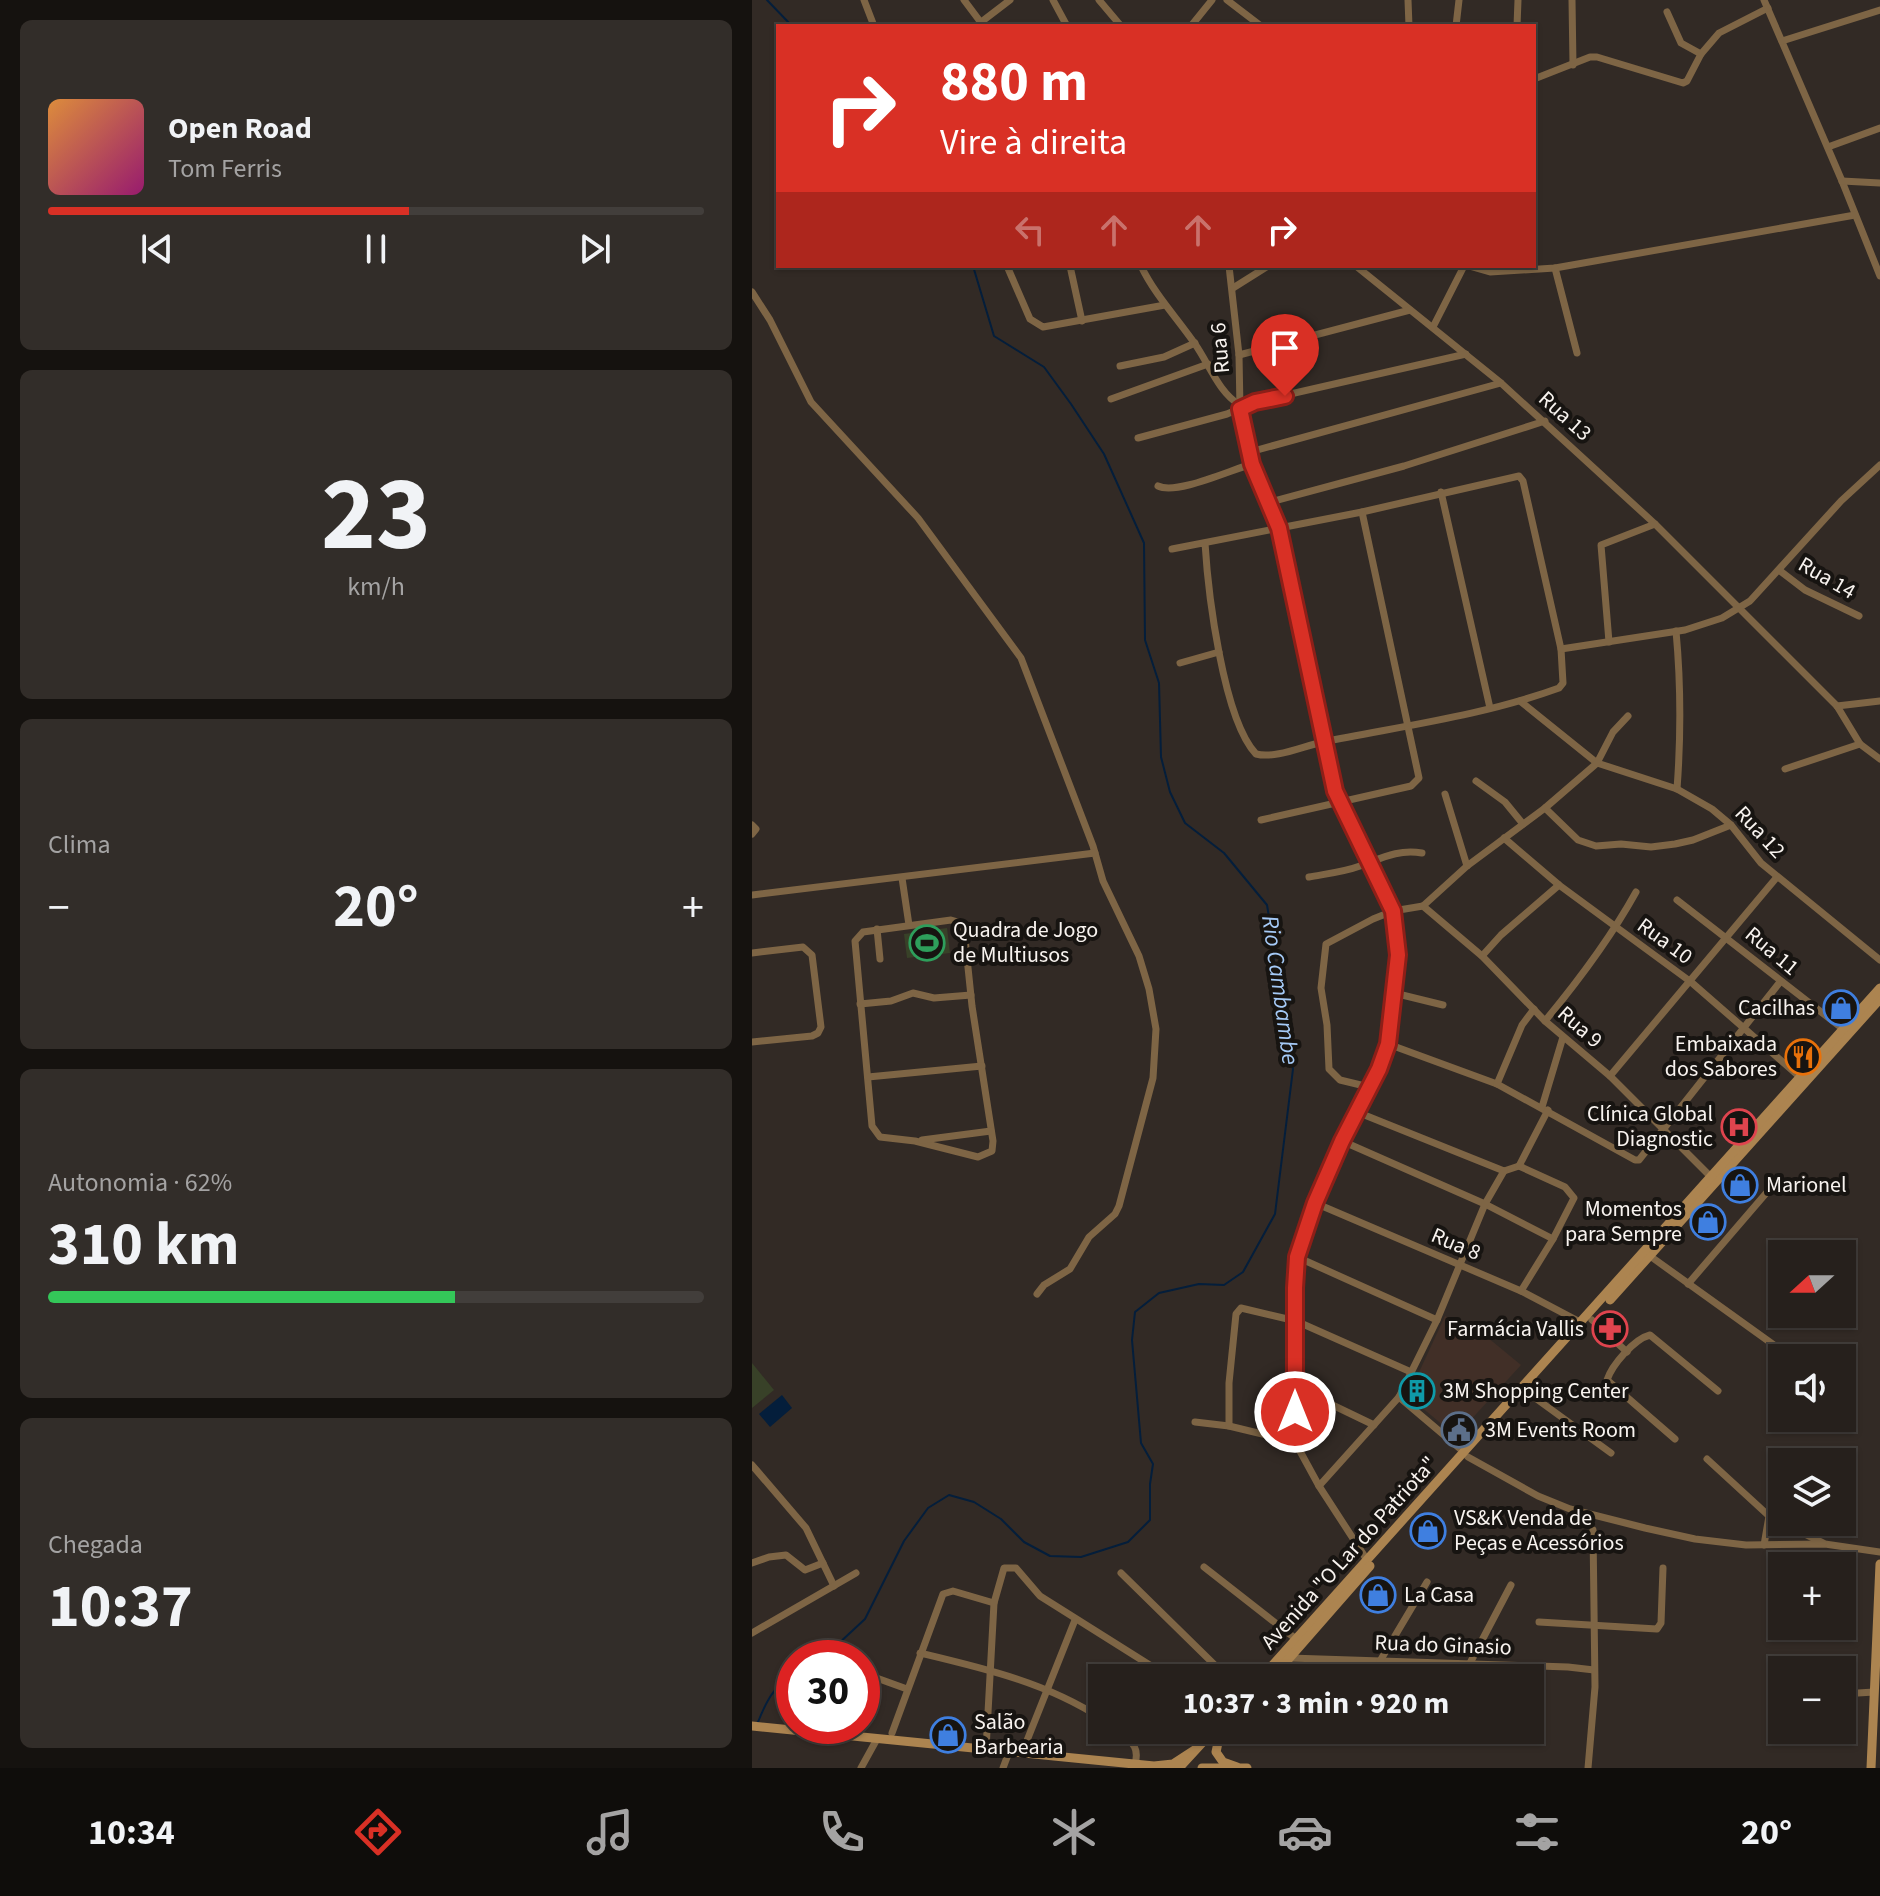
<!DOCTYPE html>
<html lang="pt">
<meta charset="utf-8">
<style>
:root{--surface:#26201c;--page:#322d29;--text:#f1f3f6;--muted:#a4a3a3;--line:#423e3b;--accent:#d93025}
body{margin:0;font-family:"Source Sans 3",sans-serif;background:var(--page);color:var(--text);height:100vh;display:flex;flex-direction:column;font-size:30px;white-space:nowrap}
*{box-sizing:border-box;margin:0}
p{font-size:26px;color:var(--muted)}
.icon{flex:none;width:44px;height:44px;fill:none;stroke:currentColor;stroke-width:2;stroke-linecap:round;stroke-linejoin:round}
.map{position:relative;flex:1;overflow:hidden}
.details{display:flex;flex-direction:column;gap:20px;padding:20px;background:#15120f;width:752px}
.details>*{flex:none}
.hud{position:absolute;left:24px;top:24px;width:760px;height:244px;border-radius:0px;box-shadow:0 2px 6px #0004,0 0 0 2px var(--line);background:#d93025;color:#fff;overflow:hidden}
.needle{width:52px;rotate:249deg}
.controls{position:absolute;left:1016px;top:1240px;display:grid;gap:16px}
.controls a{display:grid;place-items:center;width:88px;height:88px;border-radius:0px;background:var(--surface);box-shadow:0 2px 6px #0004,0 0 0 2px var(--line);font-size:40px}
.speed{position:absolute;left:24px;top:1640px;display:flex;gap:16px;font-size:40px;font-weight:700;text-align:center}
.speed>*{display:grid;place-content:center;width:104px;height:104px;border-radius:50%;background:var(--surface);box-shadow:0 2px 6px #0004,0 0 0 2px var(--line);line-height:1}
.speed .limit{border:12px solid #d22;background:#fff;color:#111}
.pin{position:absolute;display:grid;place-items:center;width:68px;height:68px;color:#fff;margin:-82px -34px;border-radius:50% 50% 50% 0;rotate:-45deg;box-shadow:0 0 8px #0007}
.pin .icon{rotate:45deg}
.me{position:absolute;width:88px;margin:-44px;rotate:0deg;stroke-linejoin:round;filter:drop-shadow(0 0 6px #0008)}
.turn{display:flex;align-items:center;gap:28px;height:168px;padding:0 32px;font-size:36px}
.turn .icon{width:104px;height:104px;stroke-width:2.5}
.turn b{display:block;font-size:56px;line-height:68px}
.lanes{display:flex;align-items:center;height:76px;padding:0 32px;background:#0003;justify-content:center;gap:40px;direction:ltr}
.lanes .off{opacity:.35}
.big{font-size:60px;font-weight:700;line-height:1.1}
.details .widget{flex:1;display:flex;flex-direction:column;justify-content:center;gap:12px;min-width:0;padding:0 28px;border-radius:12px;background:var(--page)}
.details .dial{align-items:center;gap:0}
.dial b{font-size:104px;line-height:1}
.song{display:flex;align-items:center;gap:24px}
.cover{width:96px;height:96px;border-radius:12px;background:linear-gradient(135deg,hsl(30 70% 55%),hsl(320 70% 35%))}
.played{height:8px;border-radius:4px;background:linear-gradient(90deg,var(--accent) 55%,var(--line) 55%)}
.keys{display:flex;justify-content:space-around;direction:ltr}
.heat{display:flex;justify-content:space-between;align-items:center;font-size:44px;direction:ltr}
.charge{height:12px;border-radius:6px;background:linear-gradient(90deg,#34c759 62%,var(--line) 0)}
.trip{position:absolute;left:336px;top:1664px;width:456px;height:80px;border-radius:0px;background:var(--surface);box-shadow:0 2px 6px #0004,0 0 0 2px var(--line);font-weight:700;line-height:80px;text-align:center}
.tabs{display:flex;height:128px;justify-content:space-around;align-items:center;background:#0f0d0b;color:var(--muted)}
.tabs .icon{width:56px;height:56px}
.tabs .selected{color:var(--accent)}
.tabs b{font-size:36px;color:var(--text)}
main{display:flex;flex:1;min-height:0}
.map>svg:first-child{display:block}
.commercial{fill:#412f27}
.green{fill:#384128}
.water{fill:#041e3b}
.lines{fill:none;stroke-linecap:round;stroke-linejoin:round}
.stream{stroke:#041e3b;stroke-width:2}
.street{stroke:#7e6545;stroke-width:7}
.secondary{stroke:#ac8450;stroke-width:9}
.route-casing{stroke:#8d1f18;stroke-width:20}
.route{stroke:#d93025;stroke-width:14}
.labels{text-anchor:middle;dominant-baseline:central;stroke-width:8;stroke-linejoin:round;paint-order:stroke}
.street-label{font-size:22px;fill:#f8f3ef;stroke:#171411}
.poi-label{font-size:22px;fill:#f8f3ef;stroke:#171411;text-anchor:start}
.water-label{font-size:24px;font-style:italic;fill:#a5caf7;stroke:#171411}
</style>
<main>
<section class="details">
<div class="widget">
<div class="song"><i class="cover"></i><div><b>Open Road</b><p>Tom Ferris</p></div></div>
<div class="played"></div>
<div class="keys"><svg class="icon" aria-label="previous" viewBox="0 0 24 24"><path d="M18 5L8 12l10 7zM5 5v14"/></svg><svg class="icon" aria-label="pause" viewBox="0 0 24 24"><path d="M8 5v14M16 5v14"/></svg><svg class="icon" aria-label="next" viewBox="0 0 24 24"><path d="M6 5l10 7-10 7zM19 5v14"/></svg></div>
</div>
<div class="widget dial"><b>23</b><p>km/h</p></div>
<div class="widget"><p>Clima</p>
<div class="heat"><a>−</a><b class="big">20°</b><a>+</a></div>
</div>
<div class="widget"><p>Autonomia · 62%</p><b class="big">310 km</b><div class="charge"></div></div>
<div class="widget"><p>Chegada</p><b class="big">10:37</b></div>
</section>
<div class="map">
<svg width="1128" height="1768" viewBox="0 0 1128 1768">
<rect width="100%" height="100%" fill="#322a25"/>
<polygon class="commercial" points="693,1316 735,1337 769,1365 704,1436 656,1396"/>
<g class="green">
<polygon points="195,928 198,953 155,958 152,934"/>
<polygon points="0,1363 22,1390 0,1408"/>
</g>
<polygon class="water" points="30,1395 40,1408 18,1427 7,1414"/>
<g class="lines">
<g class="stream">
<polyline points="15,0 40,26"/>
<polyline points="71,1658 113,1619 152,1541 176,1508 197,1495 222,1502 249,1519 272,1542 298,1556 329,1557 376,1542 398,1520 398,1484 401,1464 389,1443 380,1340 383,1312 407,1293 447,1284 472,1285 491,1272 523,1214 541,1069 523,986 521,941 515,905 472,853 433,823 418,792 409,757 407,683 393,640 392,543 352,454 319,404 292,367 242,336 221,266"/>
<path d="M6 1722C14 1702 22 1685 42 1675"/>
</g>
<g class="street">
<polyline points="112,0 122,26"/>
<polyline points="212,0 230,24"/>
<polyline points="301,0 315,26"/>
<polyline points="347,0 369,26"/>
<polyline points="475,0 509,26"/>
<polyline points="656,0 657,26"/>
<polyline points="820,0 821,65"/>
<polyline points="1012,0 1090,181 1128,276"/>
<polyline points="915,12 929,43 949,54"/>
<polyline points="224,26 258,0"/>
<polyline points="439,26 460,0"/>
<polyline points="704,26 707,0"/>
<polyline points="765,26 766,0"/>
<polyline points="1030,41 1128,10"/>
<polyline points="782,79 838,57 845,57 931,83 935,81 949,54 967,33 1016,8"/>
<polyline points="1076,147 1128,128"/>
<polyline points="1090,181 1128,183"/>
<polyline points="255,266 278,319 291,327 413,305"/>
<polyline points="318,266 330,321"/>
<path d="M389 266C403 295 425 318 443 344 457 364 467 393 488 405"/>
<polyline points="477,266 487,355 488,409 500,464 527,528 583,791 641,911 645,935 646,970 636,1044 627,1069 590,1141 563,1203 545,1257 543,1288 543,1442 567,1486 615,1560"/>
<polyline points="604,266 749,383 903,524 1085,706 1108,744 1128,759"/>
<polyline points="717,266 738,272 803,268 1103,215"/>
<polyline points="803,268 825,353"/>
<polyline points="481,288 516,266"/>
<polyline points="0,292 18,320 59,402 166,518 269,658 341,846 351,881 387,956 397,989 404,1029 401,1078 367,1206 363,1214 337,1237 318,1269 292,1285 285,1294"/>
<polyline points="681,327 712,266"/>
<polyline points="487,355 658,310"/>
<polyline points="368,366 412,357 443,343"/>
<polyline points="359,399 456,364"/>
<polyline points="386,438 475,414 503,402 714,354"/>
<polyline points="498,452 749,383"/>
<path d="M406 486C425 495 478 470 500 464"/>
<polyline points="689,492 738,708"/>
<polyline points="515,503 652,466 793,421"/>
<path d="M420 549 610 512 767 476 771 481 809 649 811 683 807 688C730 716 650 726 571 742 551 746 524 759 504 754 471 719 456 592 453 543"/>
<polyline points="1027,570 1053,590 1107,616"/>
<path d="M924 631C929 685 929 736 925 789"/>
<polyline points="857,642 849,545 903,524"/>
<polyline points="809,649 933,630 970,618 998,601 1089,501 1128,465"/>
<polyline points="428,663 467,652"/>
<polyline points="768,701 845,763 925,789 960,809 979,825 1009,863 1128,960"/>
<polyline points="1085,706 1128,701"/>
<polyline points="1033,769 1108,744"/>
<polyline points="724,781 753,802 771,824"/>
<polyline points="693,794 715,866"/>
<polyline points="793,808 826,840 844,846 869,844 899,847 923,844 941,840 979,825"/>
<polyline points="509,820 659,786 667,778 610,512"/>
<polyline points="0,825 4,829 0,834"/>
<polyline points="752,838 807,885 939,982 1048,1077"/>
<path d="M557 877C573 874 592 872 608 866 630 858 646 849 670 853"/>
<polyline points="150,878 157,925"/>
<polyline points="0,895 343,853"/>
<polyline points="925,900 1091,1029"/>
<polyline points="671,906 730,956 793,1021 858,1076 959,1177"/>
<polygon points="199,920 206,922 212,929 220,1006 241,1141 240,1151 226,1157 163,1141 128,1137 120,1126 103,941 111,932"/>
<polyline points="125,929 128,959"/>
<polyline points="0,953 51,947 60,955 69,1027 66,1033 60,1036 0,1042"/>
<polyline points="730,956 749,935 807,885"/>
<polyline points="642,993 691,1005"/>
<polyline points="108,1004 139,1001 161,993 182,998 219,995"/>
<path d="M793 1021C827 980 858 939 884 892"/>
<polyline points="636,1044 745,1084 883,1160 887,1160 1028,982"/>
<polyline points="858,1076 1025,877"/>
<polyline points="116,1077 230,1066"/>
<polyline points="745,1084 770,1025 782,1009"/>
<polyline points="617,1087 588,1080 577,1069 575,1025 569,988 574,944 621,919 641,911 671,906 715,866 793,808 845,763 861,732 876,716"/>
<polyline points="790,1107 811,1037"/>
<polyline points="605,1112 752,1171 767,1166 796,1110"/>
<polyline points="170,1140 239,1131"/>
<polyline points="590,1141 733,1204 801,1239"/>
<polyline points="767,1166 813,1187 822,1198 801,1239 769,1291"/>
<polyline points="563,1203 769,1291 830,1323"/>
<polyline points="898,1256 1040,1358"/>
<polyline points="545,1257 685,1320"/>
<polyline points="936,1284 1016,1191"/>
<polyline points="840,1320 875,1352"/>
<polyline points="543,1387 622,1425"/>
<polyline points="775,1392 859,1453"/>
<polyline points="647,1397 712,1452"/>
<polyline points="1090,1400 1096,1422"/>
<polyline points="443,1422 477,1426 543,1442"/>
<polyline points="477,1426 477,1383 484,1314 489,1308 544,1321 659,1372"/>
<path d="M923 1439 855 1380C860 1365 882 1339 898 1335L966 1391"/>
<polyline points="716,1457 786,1496 818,1509 893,1528 943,1539 994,1545 1073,1544 1128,1552"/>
<polyline points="955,1459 1017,1516 1071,1543"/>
<polyline points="0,1465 54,1528 82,1586"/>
<polyline points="567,1486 647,1397 685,1320 733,1204 752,1171"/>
<polyline points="1012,1545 1017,1516"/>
<polyline points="0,1563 17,1557 34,1555 53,1570 71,1563"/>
<polyline points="452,1567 544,1639"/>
<polyline points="369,1573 476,1678"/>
<polyline points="787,1622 905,1629 909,1623 911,1568"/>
<polyline points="0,1633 104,1573"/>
<path d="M168 1653C231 1668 296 1683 350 1719"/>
<polyline points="538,1658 816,1667 842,1670"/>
<polyline points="628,1661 675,1582"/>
<polyline points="717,1665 759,1585"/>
<polyline points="119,1676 155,1689"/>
<polyline points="1090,1694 1122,1692"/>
<path d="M365 1730C379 1742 388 1746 383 1764"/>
<polyline points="140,1733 191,1594 201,1591 242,1603"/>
<polyline points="234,1749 242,1603 252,1568 264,1568 288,1596 404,1669"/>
<polyline points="270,1753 323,1620"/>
<polyline points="109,1768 125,1739"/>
<polyline points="251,1768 257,1752"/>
<polyline points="836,1768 843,1687 841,1530"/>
</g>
<g class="secondary">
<polyline points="858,1300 1128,999"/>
<polyline points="509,1678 1128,988"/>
<polyline points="520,1678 618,1566"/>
<polyline points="0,1726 402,1766 421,1764 444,1749"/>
<polyline points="473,1730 467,1738 464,1752 471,1762 485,1767"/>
<polyline points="427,1768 462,1730"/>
<polyline points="450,1768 495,1768"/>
<polyline points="1119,1768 1128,1564"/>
</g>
</g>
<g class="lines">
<defs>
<polyline id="route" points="533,396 503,402 488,409 500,464 527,528 583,791 641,911 646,955 636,1044 627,1069 590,1141 563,1203 545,1257 543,1288 543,1412"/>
</defs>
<use href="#route" class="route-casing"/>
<use href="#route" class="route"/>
</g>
<defs>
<symbol id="stadium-ring" viewBox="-11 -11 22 22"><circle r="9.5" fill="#171411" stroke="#2e9e5b" stroke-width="1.5"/><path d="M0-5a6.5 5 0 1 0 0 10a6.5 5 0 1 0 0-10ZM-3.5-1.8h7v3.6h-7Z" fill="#2e9e5b"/></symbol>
<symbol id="shop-ring" viewBox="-11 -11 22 22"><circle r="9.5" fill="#171411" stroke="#3f7fe0" stroke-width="1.5"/><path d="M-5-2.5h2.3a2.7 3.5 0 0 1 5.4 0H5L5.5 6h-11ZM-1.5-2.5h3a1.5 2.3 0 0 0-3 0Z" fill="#3f7fe0"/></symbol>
<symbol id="restaurant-ring" viewBox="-11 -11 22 22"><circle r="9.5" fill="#171411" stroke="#e8710a" stroke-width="1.5"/><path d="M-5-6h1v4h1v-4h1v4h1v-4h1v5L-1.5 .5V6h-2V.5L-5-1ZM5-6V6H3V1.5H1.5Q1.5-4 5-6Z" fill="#e8710a"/></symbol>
<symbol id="hospital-ring" viewBox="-11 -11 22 22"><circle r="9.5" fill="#171411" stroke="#e0444e" stroke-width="1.5"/><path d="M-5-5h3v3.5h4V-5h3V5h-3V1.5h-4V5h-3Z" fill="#e0444e"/></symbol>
<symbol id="pharmacy-ring" viewBox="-11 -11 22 22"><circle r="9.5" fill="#171411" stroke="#e0444e" stroke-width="1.5"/><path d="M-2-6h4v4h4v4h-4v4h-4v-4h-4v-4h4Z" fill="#e0444e"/></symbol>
<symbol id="building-ring" viewBox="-11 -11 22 22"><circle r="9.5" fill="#171411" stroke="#0f9aa8" stroke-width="1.5"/><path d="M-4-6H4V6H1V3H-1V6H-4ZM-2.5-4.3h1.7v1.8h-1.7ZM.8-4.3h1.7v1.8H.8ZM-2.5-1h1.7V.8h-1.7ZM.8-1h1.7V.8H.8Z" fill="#0f9aa8"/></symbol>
<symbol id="civic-ring" viewBox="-11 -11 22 22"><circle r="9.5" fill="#171411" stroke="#5c6f8a" stroke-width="1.5"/><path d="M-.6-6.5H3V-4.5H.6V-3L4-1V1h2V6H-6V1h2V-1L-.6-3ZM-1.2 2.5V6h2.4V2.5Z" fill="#5c6f8a"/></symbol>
</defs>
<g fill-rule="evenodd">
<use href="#stadium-ring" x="155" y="923" width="40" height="40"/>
<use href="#shop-ring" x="1069" y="988" width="40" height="40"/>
<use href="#restaurant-ring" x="1031" y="1037" width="40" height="40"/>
<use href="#hospital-ring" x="967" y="1107" width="40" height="40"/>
<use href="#shop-ring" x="968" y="1165" width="40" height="40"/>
<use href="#shop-ring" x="936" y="1202" width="40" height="40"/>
<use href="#pharmacy-ring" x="838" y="1309" width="40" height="40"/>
<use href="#building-ring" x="645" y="1371" width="40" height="40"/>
<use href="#civic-ring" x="687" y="1410" width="40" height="40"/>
<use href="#shop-ring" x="656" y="1511" width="40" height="40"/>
<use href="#shop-ring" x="606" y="1575" width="40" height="40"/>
<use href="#shop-ring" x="176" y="1715" width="40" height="40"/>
</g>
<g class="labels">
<g class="street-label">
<text transform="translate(468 348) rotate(-95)">Rua 6</text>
<text transform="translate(813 416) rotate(42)">Rua 13</text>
<text transform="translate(1075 578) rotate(30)">Rua 14</text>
<text transform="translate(1008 832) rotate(47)">Rua 12</text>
<text transform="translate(913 941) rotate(36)">Rua 10</text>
<text transform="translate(1020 951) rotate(40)">Rua 11</text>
<text transform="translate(828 1027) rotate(41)">Rua 9</text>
<text transform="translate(704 1244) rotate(23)">Rua 8</text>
<text transform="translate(597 1553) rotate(-48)">Avenida "O Lar do Patriota"</text>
<text transform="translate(691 1645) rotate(2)">Rua do Ginasio</text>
</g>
<g class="poi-label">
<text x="201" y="930">Quadra de Jogo<tspan x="201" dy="25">de Multiusos</tspan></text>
<text x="1063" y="1008" text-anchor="end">Cacilhas</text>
<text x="1025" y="1044" text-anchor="end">Embaixada<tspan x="1025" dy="25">dos Sabores</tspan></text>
<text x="961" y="1114" text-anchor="end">Clínica Global<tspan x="961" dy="25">Diagnostic</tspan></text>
<text x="1014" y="1185">Marionel</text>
<text x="930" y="1209" text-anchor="end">Momentos<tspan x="930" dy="25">para Sempre</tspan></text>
<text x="832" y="1329" text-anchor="end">Farmácia Vallis</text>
<text x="691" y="1391">3M Shopping Center</text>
<text x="733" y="1430">3M Events Room</text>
<text x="702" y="1518">VS&amp;K Venda de<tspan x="702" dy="25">Peças e Acessórios</tspan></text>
<text x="652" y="1595">La Casa</text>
<text x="222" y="1722">Salão<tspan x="222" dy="25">Barbearia</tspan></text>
</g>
<g class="water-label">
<text transform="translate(528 990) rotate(82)">Rio Cambambe</text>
</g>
</g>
</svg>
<div class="controls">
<a><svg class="needle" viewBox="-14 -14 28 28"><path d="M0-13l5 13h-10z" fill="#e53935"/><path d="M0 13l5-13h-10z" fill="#a4a3a3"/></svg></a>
<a><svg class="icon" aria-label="sound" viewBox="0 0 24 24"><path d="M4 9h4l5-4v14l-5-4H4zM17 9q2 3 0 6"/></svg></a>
<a><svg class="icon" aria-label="layers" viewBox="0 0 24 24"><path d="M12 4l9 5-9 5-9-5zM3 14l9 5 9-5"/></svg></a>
<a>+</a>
<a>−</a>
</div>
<div class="speed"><div class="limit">30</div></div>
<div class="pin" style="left:533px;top:396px;background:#d93025"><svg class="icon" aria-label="arrive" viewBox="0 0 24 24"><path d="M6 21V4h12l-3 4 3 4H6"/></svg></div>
<svg class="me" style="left:543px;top:1412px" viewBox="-20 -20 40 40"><circle r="17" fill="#d93025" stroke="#fff" stroke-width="3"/><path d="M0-11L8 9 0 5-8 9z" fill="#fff"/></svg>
<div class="trip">10:37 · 3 min · 920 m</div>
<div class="hud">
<div class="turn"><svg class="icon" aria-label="right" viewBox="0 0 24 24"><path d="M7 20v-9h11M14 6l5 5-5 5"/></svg><div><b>880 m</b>Vire à direita</div></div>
<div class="lanes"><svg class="icon off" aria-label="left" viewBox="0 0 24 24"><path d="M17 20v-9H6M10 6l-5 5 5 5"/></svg><svg class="icon off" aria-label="ahead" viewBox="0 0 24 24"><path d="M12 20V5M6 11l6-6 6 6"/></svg><svg class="icon off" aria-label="ahead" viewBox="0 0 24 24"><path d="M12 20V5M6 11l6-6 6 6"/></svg><svg class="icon" aria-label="right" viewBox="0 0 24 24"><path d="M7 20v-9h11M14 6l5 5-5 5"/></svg></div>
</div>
</div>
</main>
<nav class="tabs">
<b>10:34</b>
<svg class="icon selected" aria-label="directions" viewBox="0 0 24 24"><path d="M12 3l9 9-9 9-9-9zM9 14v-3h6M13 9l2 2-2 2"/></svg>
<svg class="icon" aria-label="music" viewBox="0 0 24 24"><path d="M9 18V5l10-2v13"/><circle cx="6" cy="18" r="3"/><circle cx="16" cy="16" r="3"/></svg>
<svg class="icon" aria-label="phone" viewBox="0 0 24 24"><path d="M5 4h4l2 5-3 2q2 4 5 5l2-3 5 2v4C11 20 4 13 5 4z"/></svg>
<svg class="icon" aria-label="climate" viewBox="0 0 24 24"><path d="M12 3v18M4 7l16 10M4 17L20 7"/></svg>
<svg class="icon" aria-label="car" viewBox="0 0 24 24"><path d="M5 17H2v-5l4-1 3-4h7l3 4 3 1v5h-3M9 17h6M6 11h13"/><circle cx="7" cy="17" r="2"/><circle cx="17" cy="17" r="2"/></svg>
<svg class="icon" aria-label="filters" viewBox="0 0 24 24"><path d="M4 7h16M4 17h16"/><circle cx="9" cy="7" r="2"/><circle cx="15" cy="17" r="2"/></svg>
<b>20°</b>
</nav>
